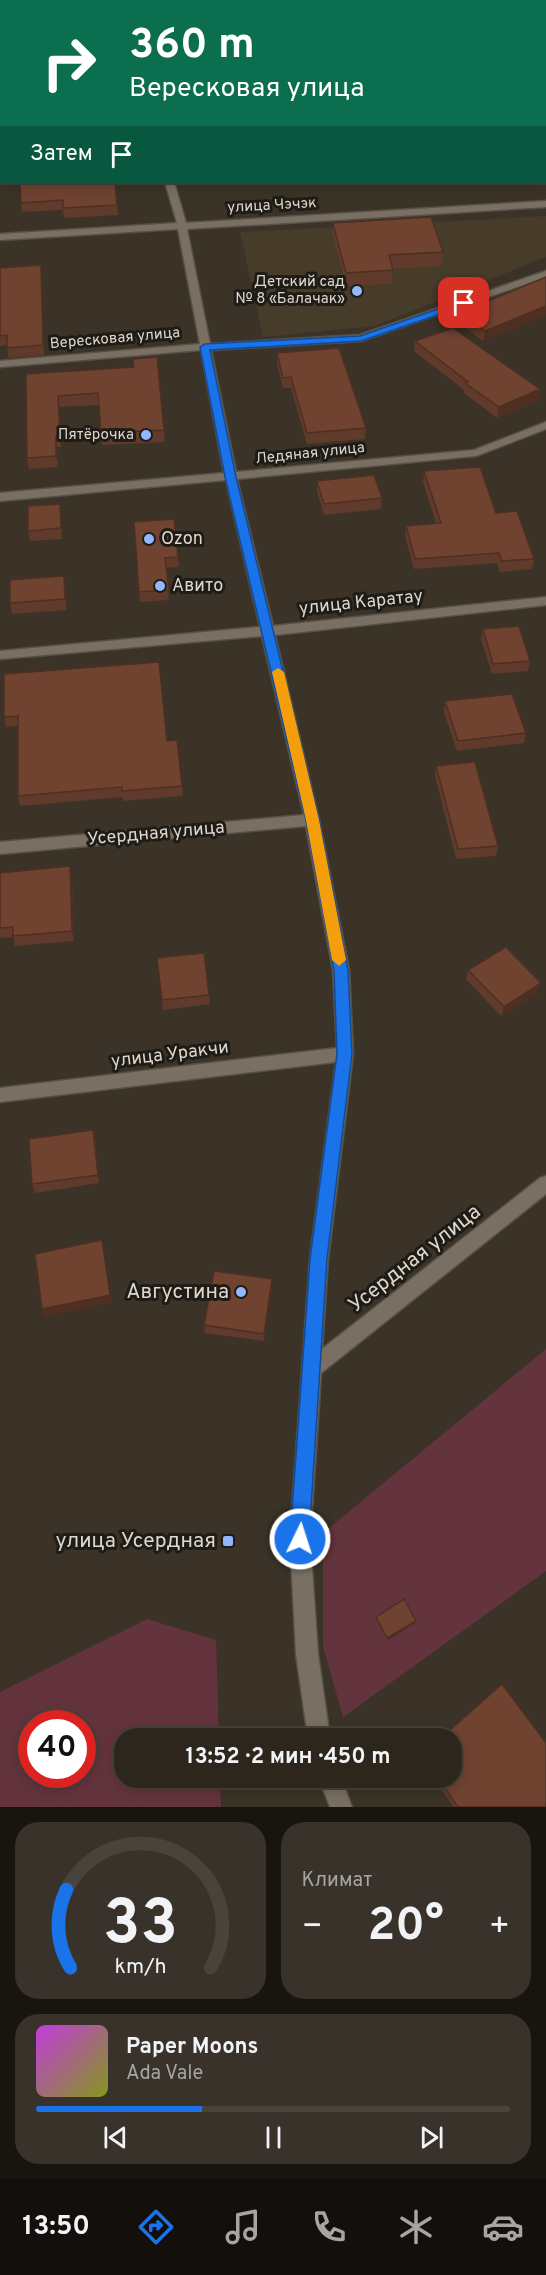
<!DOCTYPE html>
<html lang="ru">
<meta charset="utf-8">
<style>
:root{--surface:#2c261d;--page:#38322a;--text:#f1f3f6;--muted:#a6a5a4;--line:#48433b;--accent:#1a73e8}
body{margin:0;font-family:Overpass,sans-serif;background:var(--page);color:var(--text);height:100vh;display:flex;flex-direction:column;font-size:22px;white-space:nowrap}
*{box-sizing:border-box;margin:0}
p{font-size:20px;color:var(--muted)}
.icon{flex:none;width:33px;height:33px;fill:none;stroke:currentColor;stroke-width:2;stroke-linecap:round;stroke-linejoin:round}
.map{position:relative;height:1807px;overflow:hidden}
.panel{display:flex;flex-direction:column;gap:15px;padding:15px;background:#181510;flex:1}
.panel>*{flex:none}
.top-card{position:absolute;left:0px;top:0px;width:546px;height:183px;box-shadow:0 3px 15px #0003,0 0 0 2px var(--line);background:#0b6e4f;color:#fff;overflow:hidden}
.speed{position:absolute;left:18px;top:1710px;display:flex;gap:12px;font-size:30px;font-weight:700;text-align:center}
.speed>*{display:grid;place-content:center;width:78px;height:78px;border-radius:50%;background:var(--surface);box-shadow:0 3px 15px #0003,0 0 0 2px var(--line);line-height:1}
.speed .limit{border:9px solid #d22;background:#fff;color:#111}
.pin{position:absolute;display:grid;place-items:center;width:51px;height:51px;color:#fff;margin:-26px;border-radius:12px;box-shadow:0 3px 9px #0006}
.me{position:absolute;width:66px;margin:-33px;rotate:4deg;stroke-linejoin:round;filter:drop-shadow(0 0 4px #0008)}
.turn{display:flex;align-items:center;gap:21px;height:126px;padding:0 30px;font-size:27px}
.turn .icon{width:78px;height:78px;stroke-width:2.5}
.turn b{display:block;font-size:42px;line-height:51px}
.then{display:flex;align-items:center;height:57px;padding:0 30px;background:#0003;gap:12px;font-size:22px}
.big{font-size:45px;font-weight:700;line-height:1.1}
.panel .widget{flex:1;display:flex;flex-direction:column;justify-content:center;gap:9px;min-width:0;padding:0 21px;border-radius:24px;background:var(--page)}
.panel .dial{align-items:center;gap:0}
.dial svg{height:156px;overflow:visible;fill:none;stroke:var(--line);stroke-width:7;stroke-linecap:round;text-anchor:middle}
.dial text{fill:var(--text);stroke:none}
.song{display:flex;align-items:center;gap:18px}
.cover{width:72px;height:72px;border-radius:9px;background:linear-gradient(135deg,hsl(290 70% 55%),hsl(70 70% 35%))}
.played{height:6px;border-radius:3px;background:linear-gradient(90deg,var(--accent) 35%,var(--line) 35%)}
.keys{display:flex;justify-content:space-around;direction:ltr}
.heat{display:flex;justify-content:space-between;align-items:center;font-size:33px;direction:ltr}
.panel .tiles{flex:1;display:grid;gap:15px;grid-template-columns:1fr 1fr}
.widget:last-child{grid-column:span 2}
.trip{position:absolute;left:114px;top:1728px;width:348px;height:60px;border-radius:24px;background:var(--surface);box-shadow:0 3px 15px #0003,0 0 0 2px var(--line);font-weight:700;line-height:60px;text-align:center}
.menu{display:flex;height:96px;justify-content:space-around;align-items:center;background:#120f0c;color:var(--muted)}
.menu .icon{width:42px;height:42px}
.menu .on{color:var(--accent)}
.menu b{font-size:27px;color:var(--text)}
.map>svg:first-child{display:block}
.built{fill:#473b2a}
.green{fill:#64343e;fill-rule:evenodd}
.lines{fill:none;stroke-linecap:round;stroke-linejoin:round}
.minor-casing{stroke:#565045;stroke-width:3}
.minor{fill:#797063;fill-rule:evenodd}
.wall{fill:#603a2a}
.shaded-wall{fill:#4e2f22}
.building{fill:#704331;stroke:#4e2f22;stroke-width:1.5}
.route{fill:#1a73e8;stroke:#114b97;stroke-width:1.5}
.slow{fill:#f59e0b}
.poi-dot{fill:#93b7fd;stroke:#1f1c16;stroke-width:2}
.labels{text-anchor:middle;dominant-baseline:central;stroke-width:6;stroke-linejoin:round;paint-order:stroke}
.far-street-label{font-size:15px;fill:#dcd7cf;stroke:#1f1c16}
.far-poi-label{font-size:15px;fill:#dcd7cf;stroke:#1f1c16;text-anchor:end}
.poi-label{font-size:18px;fill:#dcd7cf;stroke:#1f1c16;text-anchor:start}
.street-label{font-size:18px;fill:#dcd7cf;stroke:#1f1c16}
.near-street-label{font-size:21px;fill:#dcd7cf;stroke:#1f1c16}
.near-poi-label{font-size:21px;fill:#dcd7cf;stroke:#1f1c16;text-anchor:end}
</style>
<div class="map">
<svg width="546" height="1807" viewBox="0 0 546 1807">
<rect width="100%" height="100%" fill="#3b3327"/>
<polygon class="built" points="546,216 546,257 375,326 263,337 240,232"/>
<g class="green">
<polygon points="546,1349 546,1571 343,1717 323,1646 323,1533"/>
<path d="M147 1619 216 1640 219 1738H124V1778H220L221 1807H0V1692ZM32 1724H82V1774H32Z"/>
</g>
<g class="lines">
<defs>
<g id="minor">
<polygon points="13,0 44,0 10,2"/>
<rect x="120" y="0" width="8" height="2"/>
<rect x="0" y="67" width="2" height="4"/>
<rect x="0" y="143" width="2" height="6"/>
<polygon points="165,182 174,182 186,223 546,201 546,207 187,229 210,344 360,335 546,271 546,277 361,341 211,350 236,472 474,450 546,422 546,429 476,456 237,479 273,626 546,597 546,605 275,635 319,820 349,970 353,1054 328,1259 322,1349 540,1178 546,1176 546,1194 321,1373 310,1539 318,1654 330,1738 308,1738 296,1654 290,1539 310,1259 336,1062 0,1102 0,1088 337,1048 333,970 306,826 0,854 0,842 304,815 262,636 0,659 0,651 260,627 226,480 0,501 0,493 224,473 201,350 0,367 0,361 200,344 178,229 0,240 0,234 177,223"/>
<polygon points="319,1778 341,1778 352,1807 330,1807"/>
</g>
</defs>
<use href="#minor" class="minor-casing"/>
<use href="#minor" class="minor"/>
</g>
<g class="wall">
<polygon points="0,0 26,0 27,2 2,2 2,30 0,30"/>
<polygon points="544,11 546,14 546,108 544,108"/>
<rect x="544" y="109" width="2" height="38"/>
<polygon points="115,182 118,215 64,218 63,210 22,212 21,203"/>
<polygon points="333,223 443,252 442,266 393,269 392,284 346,286 333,236"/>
<polygon points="0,268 42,275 44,355 8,358 7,345 0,346"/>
<polygon points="546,277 483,341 458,323 459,313"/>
<polygon points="415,341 539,400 497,418 464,393 464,390 414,351"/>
<polygon points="277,353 366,428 365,439 307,444 291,388 283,388 277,363"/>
<polygon points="134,367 164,430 165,442 102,445 99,405 60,407 61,447 57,447 58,467 29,469 27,458 26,374"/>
<polygon points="424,471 534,559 532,569 500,572 497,563 414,569 405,536 406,526 436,523 423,482"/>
<polygon points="317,481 382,498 381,509 324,515 317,491"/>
<polygon points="61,514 62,539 30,541 28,531"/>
<polygon points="174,519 179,567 166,568 169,600 140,602 134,522"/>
<polygon points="66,586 67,610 12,614 10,603"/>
<polygon points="483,629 530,661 528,671 492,674 481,639"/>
<polygon points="4,674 167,741 177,740 183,796 123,801 123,797 20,806 18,796 18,726 6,727 4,717"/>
<polygon points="445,701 526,733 524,743 457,751 444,712"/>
<polygon points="436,766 498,846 496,856 456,859 435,776"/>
<polygon points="0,873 72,876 74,941 15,946 13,937 0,938"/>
<polygon points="157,958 209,995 210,1004 163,1010"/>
<polygon points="468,970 538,993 501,1016 466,979"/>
<polygon points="93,1130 95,1139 99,1183 35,1193 32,1184"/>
<polygon points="272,1279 272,1287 264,1341 205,1333 204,1325"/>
<polygon points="376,1617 416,1621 415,1623 387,1641 375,1620"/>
<polygon points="433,1778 452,1778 546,1807 454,1807"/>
</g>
<g class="shaded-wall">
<polygon points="41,265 42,275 44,355 43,345"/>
<polygon points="546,306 546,316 483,341 485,331"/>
<polygon points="540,389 539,400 497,418 499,407"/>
<polygon points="58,396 60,407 61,447 60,436"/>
<polygon points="56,436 57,447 58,467 56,456"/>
<polygon points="60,504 61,514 62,539 61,528"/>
<polygon points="64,576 66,586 67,610 65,599"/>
<polygon points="70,866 72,876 74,941 72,931"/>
<polygon points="541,983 538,993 501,1016 504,1007"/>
<polygon points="93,1130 95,1139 99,1183 98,1175"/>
<polygon points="102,1240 112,1303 44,1317 42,1309"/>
<polygon points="272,1279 272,1287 264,1341 264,1334"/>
<polygon points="416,1621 415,1623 387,1641 387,1638"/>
</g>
<g class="building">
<polygon points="0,0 26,0 26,2 2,2 2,21 0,21"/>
<polygon points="172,0 544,0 546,3 546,9 544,9 544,2 173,2"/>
<polygon points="544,17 546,17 546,69 544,66"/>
<polygon points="544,77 546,79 546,100 544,100"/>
<rect x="544" y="109" width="2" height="29"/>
<polygon points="20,182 115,182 117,205 63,208 63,200 21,203"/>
<polygon points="431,217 443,252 389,255 393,270 346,273 333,223"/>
<polygon points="41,265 43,345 7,348 7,335 0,336 0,268"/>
<polygon points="546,277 546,306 485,331 459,313"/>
<polygon points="453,328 540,389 499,407 465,383 468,382 415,341"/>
<polygon points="339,348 366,428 307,433 291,377 283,378 277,353"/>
<polygon points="157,357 164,430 101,433 98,393 58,396 60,436 56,436 56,456 27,458 26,374 134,367 133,359"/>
<polygon points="480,467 496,513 517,511 534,559 502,561 499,553 415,559 406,526 441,523 424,471"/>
<polygon points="374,475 382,498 324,504 317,481"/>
<polygon points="60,504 61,528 28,531 28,506"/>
<polygon points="174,519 178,557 165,558 169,590 139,592 134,522"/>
<polygon points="64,576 65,599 10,603 10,580"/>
<polygon points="519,626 530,661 493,664 483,629"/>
<polygon points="159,662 167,741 177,740 182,786 122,791 122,787 18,796 18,716 4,717 4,674"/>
<polygon points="512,694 526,733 458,741 445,701"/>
<polygon points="475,762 498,846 458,849 436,766"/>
<polygon points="70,866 72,931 13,936 13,927 0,928 0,873"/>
<polygon points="506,947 541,983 504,1007 468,970"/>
<polygon points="204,953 209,995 162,1000 157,958"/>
<polygon points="93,1130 98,1175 32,1184 29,1139"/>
<polygon points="102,1240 110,1295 42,1309 35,1254"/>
<polygon points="214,1271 272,1279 264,1334 204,1325"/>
<polygon points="404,1599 416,1621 387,1638 376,1617"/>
<polygon points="502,1684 546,1743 546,1807 458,1807 438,1778 452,1778 452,1738 441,1738"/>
</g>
<polygon class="route" points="464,300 467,301 467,305 361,341 210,350 236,477 319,820 348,970 352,1054 327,1259 309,1539 306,1545 300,1548 293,1545 290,1539 310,1259 337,1054 334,970 306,820 225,477 200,347 205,344 360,336"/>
<polygon class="slow" points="278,668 284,672 319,820 346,960 339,966 332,960 306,820 272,672"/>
<g class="poi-dot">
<circle cx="357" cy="291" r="6"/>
<circle cx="146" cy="435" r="6"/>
<circle cx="149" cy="539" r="6"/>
<circle cx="160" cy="586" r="6"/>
<circle cx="241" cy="1292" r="6"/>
<rect x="222" y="1535" width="12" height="12" rx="3"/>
</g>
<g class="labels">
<g class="far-street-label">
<text transform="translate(272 206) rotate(-3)">улица Чэчэк</text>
<text transform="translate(115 339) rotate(-5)">Вересковая улица</text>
<text transform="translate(310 454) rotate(-6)">Ледяная улица</text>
</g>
<g class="far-poi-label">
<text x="345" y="282">Детский сад<tspan x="345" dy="17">№ 8 «Балачак»</tspan></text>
<text x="134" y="435">Пятёрочка</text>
</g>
<g class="poi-label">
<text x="161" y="539">Ozon</text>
<text x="172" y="586">Авито</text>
</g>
<g class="street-label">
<text transform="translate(361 603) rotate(-6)">улица Каратау</text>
<text transform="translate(156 834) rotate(-5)">Усердная улица</text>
<text transform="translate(170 1055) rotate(-7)">улица Уракчи</text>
</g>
<g class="near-street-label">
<text transform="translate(415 1259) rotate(-38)">Усердная улица</text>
</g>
<g class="near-poi-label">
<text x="229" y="1292">Августина</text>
<text x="216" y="1541">улица Усердная</text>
</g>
</g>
</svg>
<div class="speed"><div class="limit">40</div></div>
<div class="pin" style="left:464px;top:303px;background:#d93025"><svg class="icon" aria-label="arrive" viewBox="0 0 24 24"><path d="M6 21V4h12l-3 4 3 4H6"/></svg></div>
<svg class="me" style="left:300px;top:1539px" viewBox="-20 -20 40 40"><circle r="17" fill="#1a73e8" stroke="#fff" stroke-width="3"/><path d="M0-11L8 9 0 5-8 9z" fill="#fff"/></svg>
<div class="trip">13:52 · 2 мин · 450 m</div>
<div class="top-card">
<div class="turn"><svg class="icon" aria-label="right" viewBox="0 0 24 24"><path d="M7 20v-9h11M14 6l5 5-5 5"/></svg><div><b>360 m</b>Вересковая улица</div></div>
<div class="then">Затем<svg class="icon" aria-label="arrive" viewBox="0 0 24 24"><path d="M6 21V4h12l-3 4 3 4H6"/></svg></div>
</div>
</div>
<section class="panel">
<div class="tiles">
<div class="widget dial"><svg viewBox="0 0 100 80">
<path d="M14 69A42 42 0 1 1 86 69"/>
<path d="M14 69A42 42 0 0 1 12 29" stroke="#1a73e8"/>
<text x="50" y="56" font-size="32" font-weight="700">33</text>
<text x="50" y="72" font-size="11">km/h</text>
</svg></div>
<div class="widget"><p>Климат</p>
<div class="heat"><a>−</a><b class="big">20°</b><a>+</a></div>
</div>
<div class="widget">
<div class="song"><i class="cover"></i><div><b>Paper Moons</b><p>Ada Vale</p></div></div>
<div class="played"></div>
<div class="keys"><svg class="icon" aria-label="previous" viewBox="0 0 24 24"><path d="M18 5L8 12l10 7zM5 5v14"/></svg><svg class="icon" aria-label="pause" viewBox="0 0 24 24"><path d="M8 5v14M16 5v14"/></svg><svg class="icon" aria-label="next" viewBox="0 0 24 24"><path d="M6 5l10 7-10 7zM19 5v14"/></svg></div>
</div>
</div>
</section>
<nav class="menu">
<b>13:50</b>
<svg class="icon on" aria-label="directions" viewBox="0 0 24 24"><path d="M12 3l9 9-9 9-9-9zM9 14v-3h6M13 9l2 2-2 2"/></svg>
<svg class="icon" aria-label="music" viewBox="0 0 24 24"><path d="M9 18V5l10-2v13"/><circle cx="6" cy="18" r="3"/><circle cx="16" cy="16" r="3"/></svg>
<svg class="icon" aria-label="phone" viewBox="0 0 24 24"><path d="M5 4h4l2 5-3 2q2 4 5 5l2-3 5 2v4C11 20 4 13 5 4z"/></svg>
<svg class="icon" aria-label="climate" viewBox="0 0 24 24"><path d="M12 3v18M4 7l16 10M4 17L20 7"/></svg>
<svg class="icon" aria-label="car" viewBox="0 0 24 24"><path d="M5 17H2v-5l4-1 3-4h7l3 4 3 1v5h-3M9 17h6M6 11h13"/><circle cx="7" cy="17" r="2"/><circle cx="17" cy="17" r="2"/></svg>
</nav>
